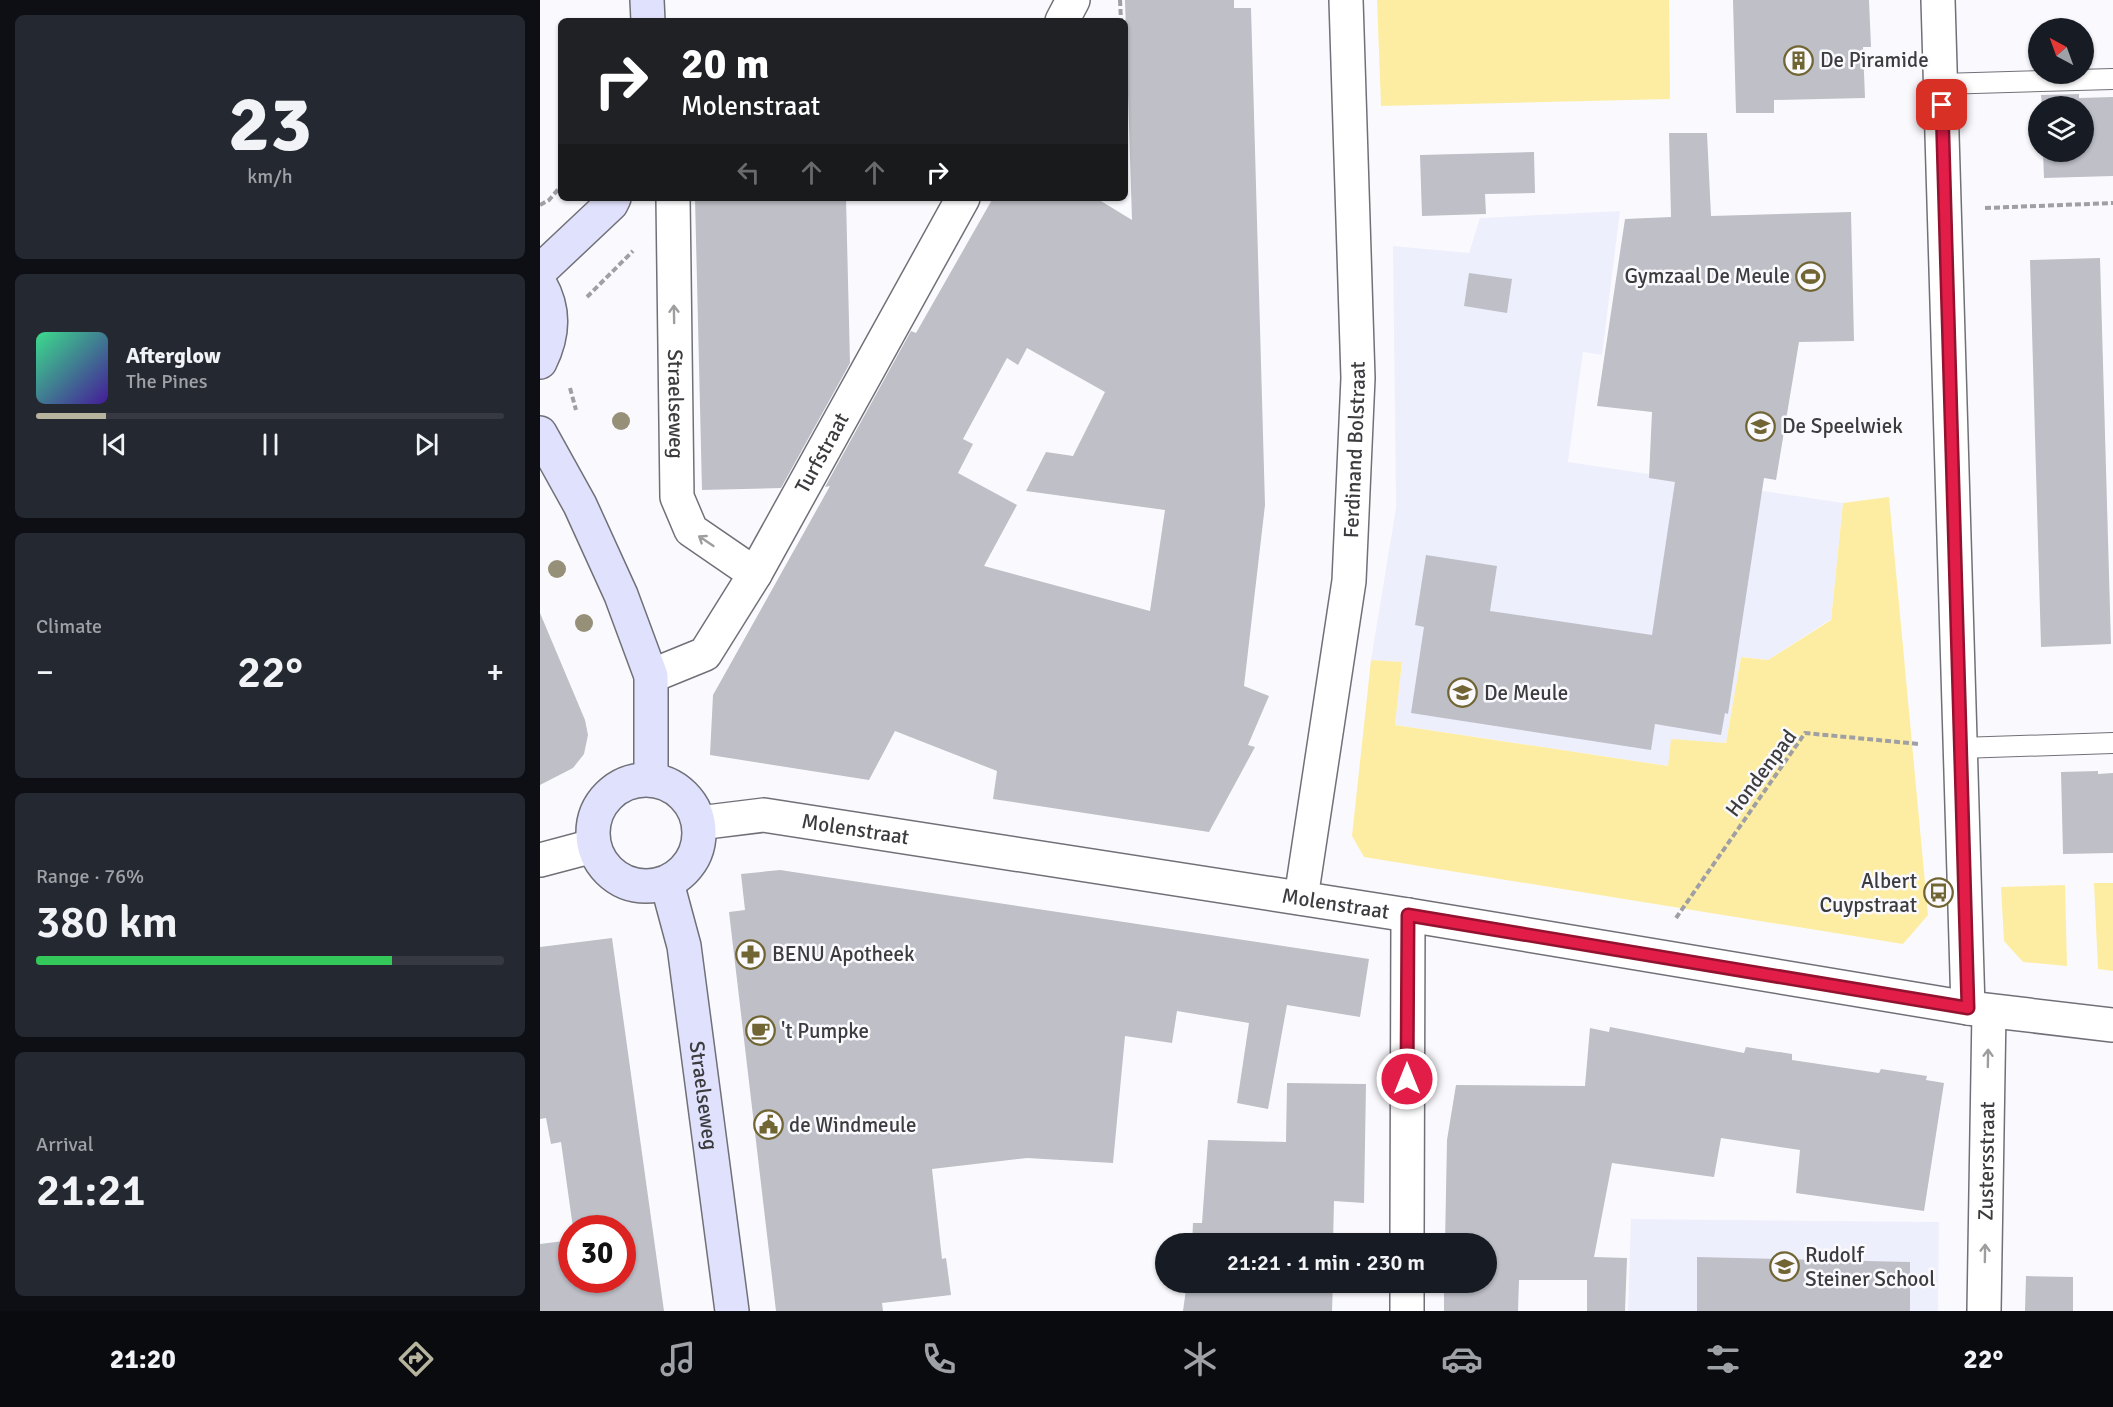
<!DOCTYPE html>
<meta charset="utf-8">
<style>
:root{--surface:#171b24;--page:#242831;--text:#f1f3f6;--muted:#9ea1a6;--line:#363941;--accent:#b7b49e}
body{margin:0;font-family:Signika,sans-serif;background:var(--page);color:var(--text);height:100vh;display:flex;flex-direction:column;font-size:22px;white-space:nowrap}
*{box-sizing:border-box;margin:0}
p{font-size:20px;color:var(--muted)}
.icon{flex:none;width:33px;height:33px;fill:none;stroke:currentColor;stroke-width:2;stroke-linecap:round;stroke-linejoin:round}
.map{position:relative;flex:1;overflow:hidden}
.side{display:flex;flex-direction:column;gap:15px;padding:15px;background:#0d0f14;width:540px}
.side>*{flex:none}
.guide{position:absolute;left:18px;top:18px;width:570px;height:183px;border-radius:9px;box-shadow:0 2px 4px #0004;background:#202124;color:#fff;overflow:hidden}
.needle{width:39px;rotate:319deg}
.fabs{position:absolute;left:1488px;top:18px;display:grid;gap:12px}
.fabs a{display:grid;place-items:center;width:66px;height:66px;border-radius:50%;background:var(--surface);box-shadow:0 2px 4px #0004;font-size:30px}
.speed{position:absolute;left:18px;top:1215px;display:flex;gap:12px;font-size:30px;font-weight:700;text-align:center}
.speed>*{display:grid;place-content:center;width:78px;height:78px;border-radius:50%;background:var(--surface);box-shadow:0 2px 4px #0004;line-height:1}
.speed .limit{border:9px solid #d22;background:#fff;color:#111}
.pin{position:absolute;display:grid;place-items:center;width:51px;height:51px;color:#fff;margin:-26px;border-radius:12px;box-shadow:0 3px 9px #0006}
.me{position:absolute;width:66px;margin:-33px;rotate:0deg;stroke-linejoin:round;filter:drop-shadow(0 0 4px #0008)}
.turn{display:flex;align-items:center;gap:21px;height:126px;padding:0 24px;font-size:27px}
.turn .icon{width:78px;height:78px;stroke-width:2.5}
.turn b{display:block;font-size:42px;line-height:51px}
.lanes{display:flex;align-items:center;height:57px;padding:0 24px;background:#0003;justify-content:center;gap:30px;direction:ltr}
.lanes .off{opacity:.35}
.big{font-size:45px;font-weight:600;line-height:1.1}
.side .tile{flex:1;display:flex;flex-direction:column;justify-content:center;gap:9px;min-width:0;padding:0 21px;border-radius:9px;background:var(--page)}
.side .dial{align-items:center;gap:0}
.dial b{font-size:78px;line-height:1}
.song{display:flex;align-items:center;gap:18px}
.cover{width:72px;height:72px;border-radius:9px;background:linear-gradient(135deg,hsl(150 70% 55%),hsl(260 70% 35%))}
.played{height:6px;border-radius:3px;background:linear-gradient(90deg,var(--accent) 15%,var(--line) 15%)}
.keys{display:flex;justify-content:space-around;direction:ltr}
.heat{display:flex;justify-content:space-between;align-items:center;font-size:33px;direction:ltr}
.charge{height:9px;border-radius:4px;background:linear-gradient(90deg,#34c759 76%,var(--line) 0)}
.trip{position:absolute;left:615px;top:1233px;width:342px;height:60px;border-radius:30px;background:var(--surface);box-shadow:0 2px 4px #0004;font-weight:600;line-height:60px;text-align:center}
.dock{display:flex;height:96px;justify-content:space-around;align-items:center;background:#090b0e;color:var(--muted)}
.dock .icon{width:42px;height:42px}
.dock .selected{color:var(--accent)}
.dock b{font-size:27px;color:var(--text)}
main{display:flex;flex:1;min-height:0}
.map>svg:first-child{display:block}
.built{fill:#eeeffc}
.green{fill:#fdeda2}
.building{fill:#bebfc7;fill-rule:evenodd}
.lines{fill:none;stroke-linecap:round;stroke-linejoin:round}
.lane-casing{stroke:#707078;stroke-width:22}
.street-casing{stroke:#707078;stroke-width:36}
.secondary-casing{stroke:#707078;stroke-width:36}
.path{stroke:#a0a0a4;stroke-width:4;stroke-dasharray:6 3;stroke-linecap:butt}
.lane{stroke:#fff;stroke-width:20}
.street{stroke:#fff;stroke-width:33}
.secondary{stroke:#e0e1fc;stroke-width:33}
.tree{fill:#969079}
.oneway{stroke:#9e9e9f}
.route-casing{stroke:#92132f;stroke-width:15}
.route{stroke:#e11d48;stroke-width:10}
.labels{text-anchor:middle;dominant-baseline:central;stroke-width:5;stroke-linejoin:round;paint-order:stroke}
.poi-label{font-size:21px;fill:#3c3c3f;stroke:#fafafe;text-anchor:start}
.street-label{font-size:21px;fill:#3c3c3f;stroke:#fafafe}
</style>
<main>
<section class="side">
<div class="tile dial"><b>23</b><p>km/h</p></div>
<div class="tile">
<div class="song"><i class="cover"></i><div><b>Afterglow</b><p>The Pines</p></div></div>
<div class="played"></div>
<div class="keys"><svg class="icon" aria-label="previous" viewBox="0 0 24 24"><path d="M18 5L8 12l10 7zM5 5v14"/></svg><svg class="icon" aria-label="pause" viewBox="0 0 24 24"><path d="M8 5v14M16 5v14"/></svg><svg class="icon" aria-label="next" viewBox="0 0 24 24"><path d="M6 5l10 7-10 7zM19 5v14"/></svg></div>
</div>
<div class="tile"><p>Climate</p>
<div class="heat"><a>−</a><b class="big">22°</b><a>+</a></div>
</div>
<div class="tile"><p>Range · 76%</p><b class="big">380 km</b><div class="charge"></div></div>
<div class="tile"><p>Arrival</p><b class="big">21:21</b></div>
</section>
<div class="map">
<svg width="1573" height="1311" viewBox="0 0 1573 1311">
<rect width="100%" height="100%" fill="#fafafe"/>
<g class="built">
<polygon points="1080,211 1062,355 1043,352 1028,462 1303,503 1291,619 1228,660 1201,657 1186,743 1132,740 1129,766 855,725 862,662 831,660 856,508 853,246 929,253 940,218"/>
<polygon points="1091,1219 1399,1222 1398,1311 1088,1311"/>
</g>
<g class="green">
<polygon points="837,0 1129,0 1130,99 841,106"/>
<polygon points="1349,497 1388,915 1363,944 824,857 812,836 831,660 862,662 855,725 1128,766 1131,739 1186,743 1201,657 1228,660 1291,620 1303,503"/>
<polygon points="1554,883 1573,883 1573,971 1558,969"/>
<polygon points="1525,885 1527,966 1483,962 1464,941 1461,887"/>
</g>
<g class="building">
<path d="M585 0H694V8H711L725 505 704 686 729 696 708 745 715 747 669 832 453 799 457 771 355 731 329 780 170 755 173 695 290 486 285 487 371 331 376 333 453 198H556L592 220ZM487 348 565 392 533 456 506 452 486 491 625 510 610 611 444 566 477 505 418 473 433 444 423 439 467 358 478 365Z"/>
<polygon points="1193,0 1329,0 1331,47 1323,47 1325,98 1234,100 1234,113 1196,113"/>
<polygon points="1539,94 1539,98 1573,97 1573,176 1504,178 1503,152 1544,152 1544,106 1502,106 1501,95"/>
<polygon points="1129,133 1167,133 1171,216 1311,212 1314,341 1259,342 1236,480 1224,478 1188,714 1185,713 1181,735 1115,724 1111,750 871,713 884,627 875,625 886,555 957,566 950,611 1112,635 1135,482 1109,478 1112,412 1057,406 1085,219 1131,217"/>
<polygon points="994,152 995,193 945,194 946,214 882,216 880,155"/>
<polygon points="155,198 306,198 310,363 241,488 162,490"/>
<polygon points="1560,258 1571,644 1501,647 1490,260"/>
<polygon points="929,273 972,279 967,313 924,306"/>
<polygon points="0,613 45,720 48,735 44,754 33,768 0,785"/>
<polygon points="1558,771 1558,774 1573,773 1573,853 1523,854 1521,772"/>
<polygon points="240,870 829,959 820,1017 747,1005 728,1109 697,1103 709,1023 637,1011 632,1043 585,1036 573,1163 487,1158 392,1169 402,1259 406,1258 411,1295 342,1303 343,1311 236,1311 189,912 205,910 201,874"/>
<polygon points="72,938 124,1311 0,1311 0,1244 32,1240 32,1280 82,1280 82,1228 33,1228 21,1142 11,1144 6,1118 0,1119 0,947"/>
<polygon points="1070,1027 1204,1053 1206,1047 1252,1054 1252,1060 1339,1073 1341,1069 1387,1076 1386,1080 1404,1083 1384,1211 1256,1193 1260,1150 1181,1138 1174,1177 1072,1163 1054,1257 1087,1258 1085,1311 1047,1311 1047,1280 979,1280 978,1311 904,1311 904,1282 946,1282 946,1244 905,1244 907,1140 916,1085 1045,1086 1050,1028 1069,1032"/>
<polygon points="747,1083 826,1084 824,1203 794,1201 793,1244 652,1244 653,1223 662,1223 668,1140 746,1142"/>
<polygon points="1157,1257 1370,1262 1370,1311 1157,1311"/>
<polygon points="1486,1276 1533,1277 1533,1311 1485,1311"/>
<polygon points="647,1282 793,1282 792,1311 643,1311"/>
</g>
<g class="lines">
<defs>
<g id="lane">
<polyline points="1401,84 1573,79"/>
<polyline points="1420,748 1573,743"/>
</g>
<g id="street">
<polyline points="1398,0 1428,1008"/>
<polyline points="522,21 533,0"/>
<path id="s1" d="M133 198 137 497 151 530 215 574"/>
<path id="s2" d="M111 676 165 654 215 574 423 198"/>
<path id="s3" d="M159 823 224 815 868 915 1428 1008 1573 1025"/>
<polyline points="0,860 53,846"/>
<path id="s4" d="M761 898 809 581 818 378 806 0"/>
<polyline points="867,1244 868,915"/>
<polyline points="867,1311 867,1282"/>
<path id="s5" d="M1444 1311 1449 1011"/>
</g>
<g id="secondary">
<polyline points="107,0 108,21"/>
<polyline points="0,271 71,204 74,198"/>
<path d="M0 284C15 310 13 336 0 362"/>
<polyline points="0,433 40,505 81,595 111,676 111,779"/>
<circle cx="106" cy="833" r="53"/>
<path id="s6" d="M127 883 144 946 192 1311"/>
</g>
</defs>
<use href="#lane" class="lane-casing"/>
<use href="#street" class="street-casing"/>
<use href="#secondary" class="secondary-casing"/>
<g class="path">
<polyline points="580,0 581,21"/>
<polyline points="585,169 585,184"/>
<polyline points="0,205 9,200 21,186"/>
<polyline points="1445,208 1573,203"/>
<polyline points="47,297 93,251"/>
<polyline points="30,388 36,410"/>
<polyline points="1136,918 1265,733 1379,744"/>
</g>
<use href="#lane" class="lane"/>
<use href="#street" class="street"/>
<use href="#secondary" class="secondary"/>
</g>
<g class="tree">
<circle cx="81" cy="421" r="9"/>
<circle cx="17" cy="569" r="9"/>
<circle cx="44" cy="623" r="9"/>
</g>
<defs><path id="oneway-shaft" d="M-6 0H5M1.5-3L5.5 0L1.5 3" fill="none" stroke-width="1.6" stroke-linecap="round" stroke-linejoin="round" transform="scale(1.5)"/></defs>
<g class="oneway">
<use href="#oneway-shaft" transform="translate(134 314) rotate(-91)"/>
<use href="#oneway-shaft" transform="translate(166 541) rotate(-146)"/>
<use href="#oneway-shaft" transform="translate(1448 1058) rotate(-89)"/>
<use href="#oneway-shaft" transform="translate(1445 1253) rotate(-89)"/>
</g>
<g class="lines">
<defs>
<polyline id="route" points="867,1079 868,915 1428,1008 1402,105"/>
</defs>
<use href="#route" class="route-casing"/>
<use href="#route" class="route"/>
</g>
<defs>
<symbol id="building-ring" viewBox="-11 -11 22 22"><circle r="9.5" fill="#fafafe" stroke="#716633" stroke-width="1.5"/><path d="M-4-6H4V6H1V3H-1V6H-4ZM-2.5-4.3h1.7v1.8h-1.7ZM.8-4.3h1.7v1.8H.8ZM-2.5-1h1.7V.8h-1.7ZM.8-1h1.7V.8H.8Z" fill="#716633"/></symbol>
<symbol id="stadium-ring" viewBox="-11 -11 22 22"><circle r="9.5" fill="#fafafe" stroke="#716633" stroke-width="1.5"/><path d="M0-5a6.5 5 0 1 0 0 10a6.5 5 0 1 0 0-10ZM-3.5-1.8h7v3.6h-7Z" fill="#716633"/></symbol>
<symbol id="school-ring" viewBox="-11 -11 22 22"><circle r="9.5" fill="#fafafe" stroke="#716633" stroke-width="1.5"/><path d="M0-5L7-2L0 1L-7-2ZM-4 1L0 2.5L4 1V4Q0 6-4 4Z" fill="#716633"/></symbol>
<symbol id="bus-ring" viewBox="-11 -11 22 22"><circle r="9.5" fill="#fafafe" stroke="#716633" stroke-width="1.5"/><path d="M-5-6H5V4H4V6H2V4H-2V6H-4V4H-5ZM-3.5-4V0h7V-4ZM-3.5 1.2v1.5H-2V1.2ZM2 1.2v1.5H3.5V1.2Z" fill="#716633"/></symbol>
<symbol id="pharmacy-ring" viewBox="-11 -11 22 22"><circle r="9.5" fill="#fafafe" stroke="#716633" stroke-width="1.5"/><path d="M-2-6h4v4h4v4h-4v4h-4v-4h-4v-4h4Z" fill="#716633"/></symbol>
<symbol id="cafe-ring" viewBox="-11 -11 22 22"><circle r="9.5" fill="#fafafe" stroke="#716633" stroke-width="1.5"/><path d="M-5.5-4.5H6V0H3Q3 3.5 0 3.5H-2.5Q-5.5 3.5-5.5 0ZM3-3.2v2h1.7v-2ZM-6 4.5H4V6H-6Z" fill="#716633"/></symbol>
<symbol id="civic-ring" viewBox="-11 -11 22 22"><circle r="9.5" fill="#fafafe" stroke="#716633" stroke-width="1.5"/><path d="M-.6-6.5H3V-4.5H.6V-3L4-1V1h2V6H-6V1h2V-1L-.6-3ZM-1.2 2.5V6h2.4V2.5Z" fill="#716633"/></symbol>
</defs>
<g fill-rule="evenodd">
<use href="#building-ring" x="1242" y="44" width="33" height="33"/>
<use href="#stadium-ring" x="1254" y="260" width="33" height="33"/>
<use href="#school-ring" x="1204" y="410" width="33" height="33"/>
<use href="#school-ring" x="906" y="676" width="33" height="33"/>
<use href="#bus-ring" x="1382" y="876" width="33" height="33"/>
<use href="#pharmacy-ring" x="194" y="938" width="33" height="33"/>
<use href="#cafe-ring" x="204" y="1014" width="33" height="33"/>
<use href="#civic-ring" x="212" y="1108" width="33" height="33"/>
<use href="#school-ring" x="1228" y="1250" width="33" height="33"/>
</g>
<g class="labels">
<g class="poi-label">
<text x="1280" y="60">De Piramide</text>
<text x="1250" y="276" text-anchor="end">Gymzaal De Meule</text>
<text x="1242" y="426">De Speelwiek</text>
<text x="944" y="693">De Meule</text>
<text x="1377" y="881" text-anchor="end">Albert<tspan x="1377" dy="24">Cuypstraat</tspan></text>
<text x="232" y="954">BENU Apotheek</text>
<text x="241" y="1031">'t Pumpke</text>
<text x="249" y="1125">de Windmeule</text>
<text x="1265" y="1255">Rudolf<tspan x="1265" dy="24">Steiner School</tspan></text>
</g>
<g class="street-label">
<text stroke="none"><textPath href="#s1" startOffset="206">Straelseweg</textPath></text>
<text stroke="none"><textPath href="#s4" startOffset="452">Ferdinand Bolstraat</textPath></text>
<text stroke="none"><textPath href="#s2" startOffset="291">Turfstraat</textPath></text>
<text transform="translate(1221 773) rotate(-53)">Hondenpad</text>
<text stroke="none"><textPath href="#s3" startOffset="158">Molenstraat</textPath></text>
<text stroke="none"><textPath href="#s3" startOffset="644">Molenstraat</textPath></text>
<text stroke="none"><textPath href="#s6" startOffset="216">Straelseweg</textPath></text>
<text stroke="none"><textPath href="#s5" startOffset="150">Zustersstraat</textPath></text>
</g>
</g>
</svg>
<div class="fabs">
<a><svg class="needle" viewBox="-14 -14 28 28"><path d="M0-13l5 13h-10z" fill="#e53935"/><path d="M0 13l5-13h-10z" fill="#9ea1a6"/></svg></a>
<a><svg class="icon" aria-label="layers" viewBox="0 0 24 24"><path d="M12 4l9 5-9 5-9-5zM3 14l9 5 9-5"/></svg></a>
</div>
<div class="speed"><div class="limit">30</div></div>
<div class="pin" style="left:1402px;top:105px;background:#d93025"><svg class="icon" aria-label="arrive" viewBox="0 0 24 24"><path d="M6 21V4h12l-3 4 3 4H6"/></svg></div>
<svg class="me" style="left:867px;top:1079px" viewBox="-20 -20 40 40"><circle r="17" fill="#e11d48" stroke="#fff" stroke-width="3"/><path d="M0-11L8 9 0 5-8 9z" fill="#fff"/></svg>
<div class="trip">21:21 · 1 min · 230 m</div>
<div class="guide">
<div class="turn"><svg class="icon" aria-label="right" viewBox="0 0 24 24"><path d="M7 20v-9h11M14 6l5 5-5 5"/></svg><div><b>20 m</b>Molenstraat</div></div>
<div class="lanes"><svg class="icon off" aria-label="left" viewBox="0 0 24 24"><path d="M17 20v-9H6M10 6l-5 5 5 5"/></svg><svg class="icon off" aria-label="ahead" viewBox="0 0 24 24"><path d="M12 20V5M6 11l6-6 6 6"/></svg><svg class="icon off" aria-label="ahead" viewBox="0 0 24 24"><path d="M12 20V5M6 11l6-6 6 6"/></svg><svg class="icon" aria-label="right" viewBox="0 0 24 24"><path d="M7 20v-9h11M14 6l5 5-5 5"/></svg></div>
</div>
</div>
</main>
<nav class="dock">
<b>21:20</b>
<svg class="icon selected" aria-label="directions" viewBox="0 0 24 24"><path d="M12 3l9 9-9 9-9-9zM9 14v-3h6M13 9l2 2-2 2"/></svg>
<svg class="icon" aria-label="music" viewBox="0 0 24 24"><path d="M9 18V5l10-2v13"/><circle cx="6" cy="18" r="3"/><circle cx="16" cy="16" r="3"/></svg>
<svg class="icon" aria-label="phone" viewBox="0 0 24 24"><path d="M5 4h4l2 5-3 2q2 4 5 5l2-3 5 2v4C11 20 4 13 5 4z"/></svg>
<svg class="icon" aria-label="climate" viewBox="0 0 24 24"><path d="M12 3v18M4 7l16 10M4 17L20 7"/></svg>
<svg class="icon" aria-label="car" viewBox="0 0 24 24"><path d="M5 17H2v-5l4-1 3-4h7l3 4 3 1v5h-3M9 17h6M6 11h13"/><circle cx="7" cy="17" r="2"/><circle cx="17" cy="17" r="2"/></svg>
<svg class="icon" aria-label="filters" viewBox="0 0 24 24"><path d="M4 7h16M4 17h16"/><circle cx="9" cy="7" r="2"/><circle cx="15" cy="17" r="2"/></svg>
<b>22°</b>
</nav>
